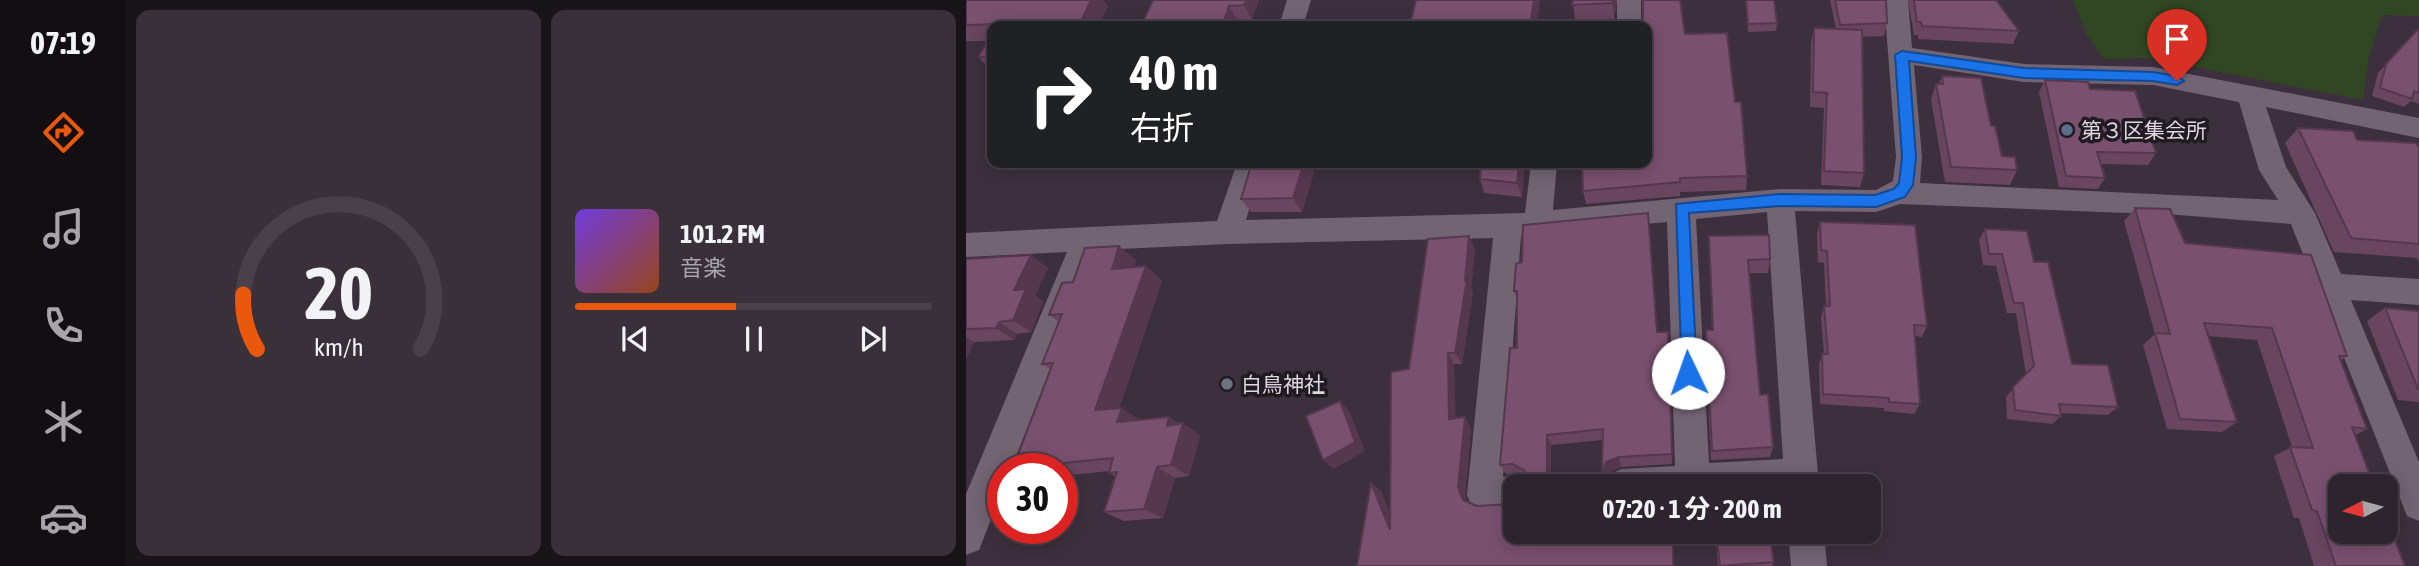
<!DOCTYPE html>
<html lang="ja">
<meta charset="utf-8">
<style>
:root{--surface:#2e242e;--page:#3a303a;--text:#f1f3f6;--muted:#a7a4aa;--line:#49414a;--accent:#ea580c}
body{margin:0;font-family:"Asap Condensed","Noto Sans JP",sans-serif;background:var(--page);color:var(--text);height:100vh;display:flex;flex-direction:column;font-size:26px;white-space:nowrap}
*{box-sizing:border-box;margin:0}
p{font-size:23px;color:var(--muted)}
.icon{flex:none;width:38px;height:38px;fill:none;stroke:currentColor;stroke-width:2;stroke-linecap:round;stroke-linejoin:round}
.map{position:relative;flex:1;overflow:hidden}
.drawer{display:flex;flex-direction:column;gap:10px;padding:10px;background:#191419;width:840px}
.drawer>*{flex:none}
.top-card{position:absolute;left:21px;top:21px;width:665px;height:147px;border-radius:14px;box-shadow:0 4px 18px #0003,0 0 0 2px var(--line);background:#202124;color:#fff;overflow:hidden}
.needle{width:46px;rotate:264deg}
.buttons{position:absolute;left:1362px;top:474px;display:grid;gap:14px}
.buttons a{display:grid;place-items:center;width:70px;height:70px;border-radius:14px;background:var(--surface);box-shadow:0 4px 18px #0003,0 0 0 2px var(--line);font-size:35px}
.speed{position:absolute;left:21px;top:453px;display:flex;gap:14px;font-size:35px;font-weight:700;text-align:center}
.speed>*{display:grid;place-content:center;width:91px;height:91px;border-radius:50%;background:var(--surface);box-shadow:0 4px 18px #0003,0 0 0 2px var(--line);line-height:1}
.speed .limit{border:10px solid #d22;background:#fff;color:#111}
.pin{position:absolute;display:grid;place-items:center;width:60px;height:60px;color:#fff;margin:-72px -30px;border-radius:50% 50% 50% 0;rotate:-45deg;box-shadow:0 0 7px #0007}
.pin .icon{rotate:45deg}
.me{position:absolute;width:77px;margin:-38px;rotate:357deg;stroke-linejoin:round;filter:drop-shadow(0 0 5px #0008)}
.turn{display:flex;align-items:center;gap:24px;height:147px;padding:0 28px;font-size:32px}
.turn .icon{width:91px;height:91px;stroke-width:2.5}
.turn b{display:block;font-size:49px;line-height:60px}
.drawer .widget{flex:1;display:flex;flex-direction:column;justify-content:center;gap:10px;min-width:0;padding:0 24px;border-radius:14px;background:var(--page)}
.drawer .dial{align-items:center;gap:0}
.dial svg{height:182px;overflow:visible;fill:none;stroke:var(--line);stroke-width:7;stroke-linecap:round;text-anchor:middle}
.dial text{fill:var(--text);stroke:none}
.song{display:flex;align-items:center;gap:21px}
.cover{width:84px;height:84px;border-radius:10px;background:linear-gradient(135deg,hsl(260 70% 55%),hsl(20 70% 35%))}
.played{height:7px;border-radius:4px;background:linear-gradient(90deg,var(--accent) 45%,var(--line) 45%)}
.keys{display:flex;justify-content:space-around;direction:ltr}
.drawer .tiles{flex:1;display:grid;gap:10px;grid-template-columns:repeat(2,1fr)}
.trip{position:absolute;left:537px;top:474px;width:378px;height:70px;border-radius:14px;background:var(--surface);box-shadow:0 4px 18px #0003,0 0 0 2px var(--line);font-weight:700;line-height:70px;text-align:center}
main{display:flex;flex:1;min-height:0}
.dock{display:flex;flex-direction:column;width:126px;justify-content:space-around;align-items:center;background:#120e12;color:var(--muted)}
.dock .icon{width:49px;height:49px}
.dock .active{color:var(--accent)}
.dock b{font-size:32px;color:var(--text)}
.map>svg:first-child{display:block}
.green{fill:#314723}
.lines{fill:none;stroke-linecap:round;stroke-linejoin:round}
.minor{fill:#726473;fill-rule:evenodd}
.wall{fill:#69455f}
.shaded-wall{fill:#55384e}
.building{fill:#7a506f;stroke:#55384e;stroke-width:2}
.route{fill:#1a73e8;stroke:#114b97;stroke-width:2}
.service-dot{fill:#5c6f8a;stroke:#201b21;stroke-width:2.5}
.worship-dot{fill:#6b7280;stroke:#201b21;stroke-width:2.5}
.labels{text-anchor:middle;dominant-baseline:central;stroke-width:7;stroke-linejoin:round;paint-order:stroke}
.poi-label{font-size:21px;fill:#ded7df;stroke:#201b21;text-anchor:start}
</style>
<main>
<nav class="dock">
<b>07:19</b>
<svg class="icon active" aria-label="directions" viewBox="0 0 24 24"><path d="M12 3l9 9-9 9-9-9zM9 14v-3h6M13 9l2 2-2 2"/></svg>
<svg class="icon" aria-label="music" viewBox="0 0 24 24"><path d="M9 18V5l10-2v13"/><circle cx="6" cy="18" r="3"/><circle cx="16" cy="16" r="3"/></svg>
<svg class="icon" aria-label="phone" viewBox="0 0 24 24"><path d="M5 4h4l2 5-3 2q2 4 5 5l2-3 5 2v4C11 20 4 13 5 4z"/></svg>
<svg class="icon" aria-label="climate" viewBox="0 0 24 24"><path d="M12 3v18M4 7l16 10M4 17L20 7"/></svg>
<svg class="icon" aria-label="car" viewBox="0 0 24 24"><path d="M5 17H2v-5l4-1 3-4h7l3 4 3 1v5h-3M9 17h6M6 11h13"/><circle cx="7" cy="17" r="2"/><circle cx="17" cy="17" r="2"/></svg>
</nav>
<section class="drawer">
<div class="tiles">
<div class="widget dial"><svg viewBox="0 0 100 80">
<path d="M14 69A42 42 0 1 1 86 69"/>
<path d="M14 69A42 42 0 0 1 8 45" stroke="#ea580c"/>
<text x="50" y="56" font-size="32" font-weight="700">20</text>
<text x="50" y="72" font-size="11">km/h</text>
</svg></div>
<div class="widget">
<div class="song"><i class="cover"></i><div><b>101.2 FM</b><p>音楽</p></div></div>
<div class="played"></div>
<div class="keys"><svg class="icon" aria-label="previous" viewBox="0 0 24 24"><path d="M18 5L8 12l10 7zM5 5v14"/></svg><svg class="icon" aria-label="pause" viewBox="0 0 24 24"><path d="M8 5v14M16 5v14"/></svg><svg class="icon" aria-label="next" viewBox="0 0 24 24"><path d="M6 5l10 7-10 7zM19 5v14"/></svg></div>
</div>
</div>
</section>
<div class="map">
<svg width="1453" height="566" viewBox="0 0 1453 566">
<rect width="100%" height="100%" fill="#3d303e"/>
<polygon class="green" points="1107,0 1453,0 1453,16 1416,15 1402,61 1397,100 1183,58 1138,59 1121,35"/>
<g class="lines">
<g class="minor">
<polygon points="321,0 345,0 337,26 313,26"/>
<rect x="651" y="0" width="24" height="26"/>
<path d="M918 0H942L946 48 1058 64 1187 67 1453 118V138L1300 107 1320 167 1349 213 1375 274 1453 279V305L1385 300 1453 462V521L1441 516 1325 224 1213 215 934 204 910 212 829 211 853 486H639L644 474 656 469 709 466 701 222 555 236 537 477 550 476 562 481 565 486H550V510L518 512 506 507 501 495 527 238 262 244 131 250 45 469H37V489L13 550 0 555V494L101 252 0 257V233L251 221 271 163H297L280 220 559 213 565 163H591L587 210 814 189 910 190 927 181 930 157ZM948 65 1058 82 1187 85 1273 102 1293 170 1312 200 954 183 956 157ZM801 212 817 459 743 463 730 219Z"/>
<polygon points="822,532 858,532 861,566 825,566"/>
</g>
</g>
<g class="wall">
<polygon points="0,0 137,0 142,6 132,26 26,26 26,72 12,57 22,41 0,41"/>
<polygon points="187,0 293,0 286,19 271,20 269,26 175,26"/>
<polygon points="574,0 570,26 447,26 445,21"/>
<polygon points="607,0 651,0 648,19 609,20"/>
<polygon points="779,0 808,0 811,23 810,31 782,32"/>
<polygon points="864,0 920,0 921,23 918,36 896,37 898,173 894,187 855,185 858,108 844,107 845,43 848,28 870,29"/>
<polygon points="942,0 1030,0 1053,31 1047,44 952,39 952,35 948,35"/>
<polygon points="1451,30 1453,30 1453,104 1445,101 1438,107 1406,96 1412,73"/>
<polygon points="719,34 769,102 781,176 780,190 714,192 714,196 620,204 617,191 616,166 614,166 614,163 681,163"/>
<polygon points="976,76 1025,126 1036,156 1051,170 1044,185 979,182 965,99 970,84 973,84"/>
<polygon points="1079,80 1124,89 1190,153 1182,165 1135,164 1139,178 1132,189 1093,187 1073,92"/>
<polygon points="1332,128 1391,140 1453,148 1453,263 1451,258 1368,252 1319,143"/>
<polygon points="286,163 408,163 406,168 350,165 336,212 285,212 275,199"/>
<polygon points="558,166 556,197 518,193 514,179"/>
<polygon points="1169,208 1381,356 1375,360 1401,429 1389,435 1439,566 1348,566 1333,518 1328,518 1308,456 1326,447 1291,340 1242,336 1271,422 1256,432 1201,429 1177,345 1189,334 1158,221"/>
<polygon points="854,222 961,326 956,337 949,336 954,404 948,414 918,411 918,408 854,404 853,364 856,354 858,354 855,318 858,306 860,306 858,263 852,262 851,234"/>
<polygon points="1019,229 1068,262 1106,364 1152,407 1142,415 1094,413 1095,416 1086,424 1041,419 1040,397 1060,374 1050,313 1041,313 1030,266 1017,265 1013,240"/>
<polygon points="503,236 509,250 505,287 507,292 496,364 488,364 489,418 505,428 499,496 501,502 511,506 545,504 561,478 551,474 540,474 534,465 551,348 551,300 548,291 550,264 691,332 702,332 706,464 655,467 643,472 638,479 636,472 637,440 585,445 550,532 708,532 707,566 391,566 405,483 415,491 424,515 443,369"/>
<polygon points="743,236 804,259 802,273 783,273 794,395 807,447 804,457 745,460 739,342 740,330 746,330"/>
<polygon points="153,246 170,261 168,267 180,266 196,281 153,408 174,420 203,417 213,424 234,435 223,476 209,478 197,518 158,521 138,512 150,477 143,473 143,471 96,476 96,469 50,469 47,468 84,369 76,364 93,322 83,315 107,282"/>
<polygon points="0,259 82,268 69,295 77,302 65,332 51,334 48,340 8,342 0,359"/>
<polygon points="1419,308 1453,311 1453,402 1432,400 1401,321"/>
<polygon points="749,532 803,532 808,562 806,566 752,566"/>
</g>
<g class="shaded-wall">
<polygon points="118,0 137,0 142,6 132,26 113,26"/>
<polygon points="280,0 293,0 286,19 278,5"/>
<polygon points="568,0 574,0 570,26 564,26"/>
<polygon points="647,0 651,0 648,19 647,3"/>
<polygon points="263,6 271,20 269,26 256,26"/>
<polygon points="338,163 348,163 350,165 336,212 327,198"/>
<polygon points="553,163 557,163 558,166 556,197 551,183"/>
<polygon points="503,236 509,250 505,287 507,292 496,364 489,353"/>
<polygon points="153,246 170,261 163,284 146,269"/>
<polygon points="65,255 82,268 69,295 77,302 65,332 47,320 48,290"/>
<polygon points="180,266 196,281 148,422 129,410"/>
<polygon points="33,322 51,334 48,340 30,328"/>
<polygon points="0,337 8,342 0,359"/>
<polygon points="482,353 488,364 490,429 483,419"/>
<polygon points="374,401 383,411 399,451 368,469 357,460"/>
<polygon points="156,408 174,420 151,422"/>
<polygon points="203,417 216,426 217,423 234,435 223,476 205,465 201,426"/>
<polygon points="499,417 505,428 499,496 504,508 497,500 492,487"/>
<polygon points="581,435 585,445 585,486 581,486"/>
<polygon points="653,457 655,467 643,472 638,481 636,472 640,462"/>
<polygon points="191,467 209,478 197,518 178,509"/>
<polygon points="405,483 415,491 433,538 424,530"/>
</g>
<g class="building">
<polygon points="0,0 125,0 113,26 31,26 32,24 0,25"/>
<polygon points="187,0 280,0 278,5 263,6 256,26 175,26"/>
<polygon points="450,0 568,0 564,26 493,26 493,20 445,21"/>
<polygon points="607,0 647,0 647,3 606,5"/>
<polygon points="677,0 714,0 719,34 761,33 769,102 775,102 781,176 714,178 714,182 617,191 616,163 681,163 681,26 677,26"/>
<polygon points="780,0 808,0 811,23 782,24"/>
<polygon points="869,0 920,0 921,23 874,25"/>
<polygon points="948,0 1030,0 1053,31 956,26 955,22 951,22"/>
<polygon points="848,28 896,30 898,173 858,171 861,93 847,92"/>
<polygon points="1451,30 1453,30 1453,93 1448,91 1446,99 1414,88 1420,64"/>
<polygon points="26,34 26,56 12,57"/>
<polygon points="976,76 1015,78 1025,126 1029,126 1036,156 1049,157 1051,170 985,167 970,84 977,84"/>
<polygon points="1079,80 1122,82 1124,89 1169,91 1190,153 1131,152 1139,178 1100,176"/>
<polygon points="1332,128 1387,131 1391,140 1450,143 1453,148 1453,244 1385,238"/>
<polygon points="286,163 338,163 327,198 275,199"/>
<polygon points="515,163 553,163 551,183 514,179"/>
<polygon points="1169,208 1204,209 1219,243 1345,255 1381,356 1373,356 1401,429 1386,427 1408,486 1374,486 1374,532 1419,532 1419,515 1439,566 1370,566 1351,511 1346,510 1324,447 1347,448 1306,328 1238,323 1271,422 1214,419 1189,333 1204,334"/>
<polygon points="682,213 691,332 702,332 706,454 653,457 640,462 636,472 637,429 581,435 581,486 550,486 550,532 707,532 707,566 391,566 405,483 424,530 425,372 443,369 462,239 503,236 499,280 501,279 489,353 482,353 483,419 499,417 492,487 497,500 511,506 545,504 547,480 563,478 558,470 546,464 534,465 544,348 551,348 551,291 548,291 550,264 556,262 557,225"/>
<polygon points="854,222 949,225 961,326 948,325 954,404 923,402 923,398 857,394 856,354 862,354 858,306 864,306 861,251 855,250"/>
<polygon points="1019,229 1061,231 1068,262 1082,262 1106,364 1142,365 1152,407 1093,404 1095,416 1049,410 1047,387 1068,366 1057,303 1048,303 1036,254 1023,254"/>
<polygon points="803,235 804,259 782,260 794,395 802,394 807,447 746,451 740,330 747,330 743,236"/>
<polygon points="153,246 146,269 180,266 129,410 156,408 151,422 203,417 201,426 217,423 205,465 191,467 178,509 138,512 151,472 143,473 147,458 47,468 87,363 76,364 96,314 83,315 96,283 107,282 119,248"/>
<polygon points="65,255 48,290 60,289 47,320 33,322 30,328 0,329 0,259"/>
<polygon points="1419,308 1453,311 1453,389 1452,389"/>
<polygon points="374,401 389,442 357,460 340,416"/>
<polygon points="635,479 707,480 707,486 635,486"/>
<polygon points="745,480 796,480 797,486 745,486"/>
<polygon points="750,532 803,532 808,562 754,566"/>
</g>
<polygon class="route" points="936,51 1058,68 1187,72 1211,76 1218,81 1211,85 1187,81 1058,78 943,61 950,157 947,185 939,197 910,207 814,206 723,213 731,373 728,378 716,378 710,204 814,194 909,195 928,189 933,183 936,157 929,55"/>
<circle class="service-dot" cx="1101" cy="130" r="7"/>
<circle class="worship-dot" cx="261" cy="384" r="7"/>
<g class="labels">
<g class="poi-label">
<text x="1115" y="130">第３区集会所</text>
<text x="275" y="384">白鳥神社</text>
</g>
</g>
</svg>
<div class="buttons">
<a><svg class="needle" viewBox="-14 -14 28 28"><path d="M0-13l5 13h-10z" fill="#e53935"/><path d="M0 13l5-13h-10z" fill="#a7a4aa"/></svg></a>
</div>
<div class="speed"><div class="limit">30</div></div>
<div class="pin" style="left:1211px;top:81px;background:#d93025"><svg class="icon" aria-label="arrive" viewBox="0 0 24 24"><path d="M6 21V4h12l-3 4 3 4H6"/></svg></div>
<svg class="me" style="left:722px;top:373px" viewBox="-20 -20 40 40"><circle r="19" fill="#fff"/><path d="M0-13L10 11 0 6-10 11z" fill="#1a73e8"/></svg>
<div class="trip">07:20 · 1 分 · 200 m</div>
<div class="top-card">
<div class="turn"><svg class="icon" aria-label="right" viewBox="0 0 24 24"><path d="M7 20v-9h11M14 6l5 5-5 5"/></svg><div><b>40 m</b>右折</div></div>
</div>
</div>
</main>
